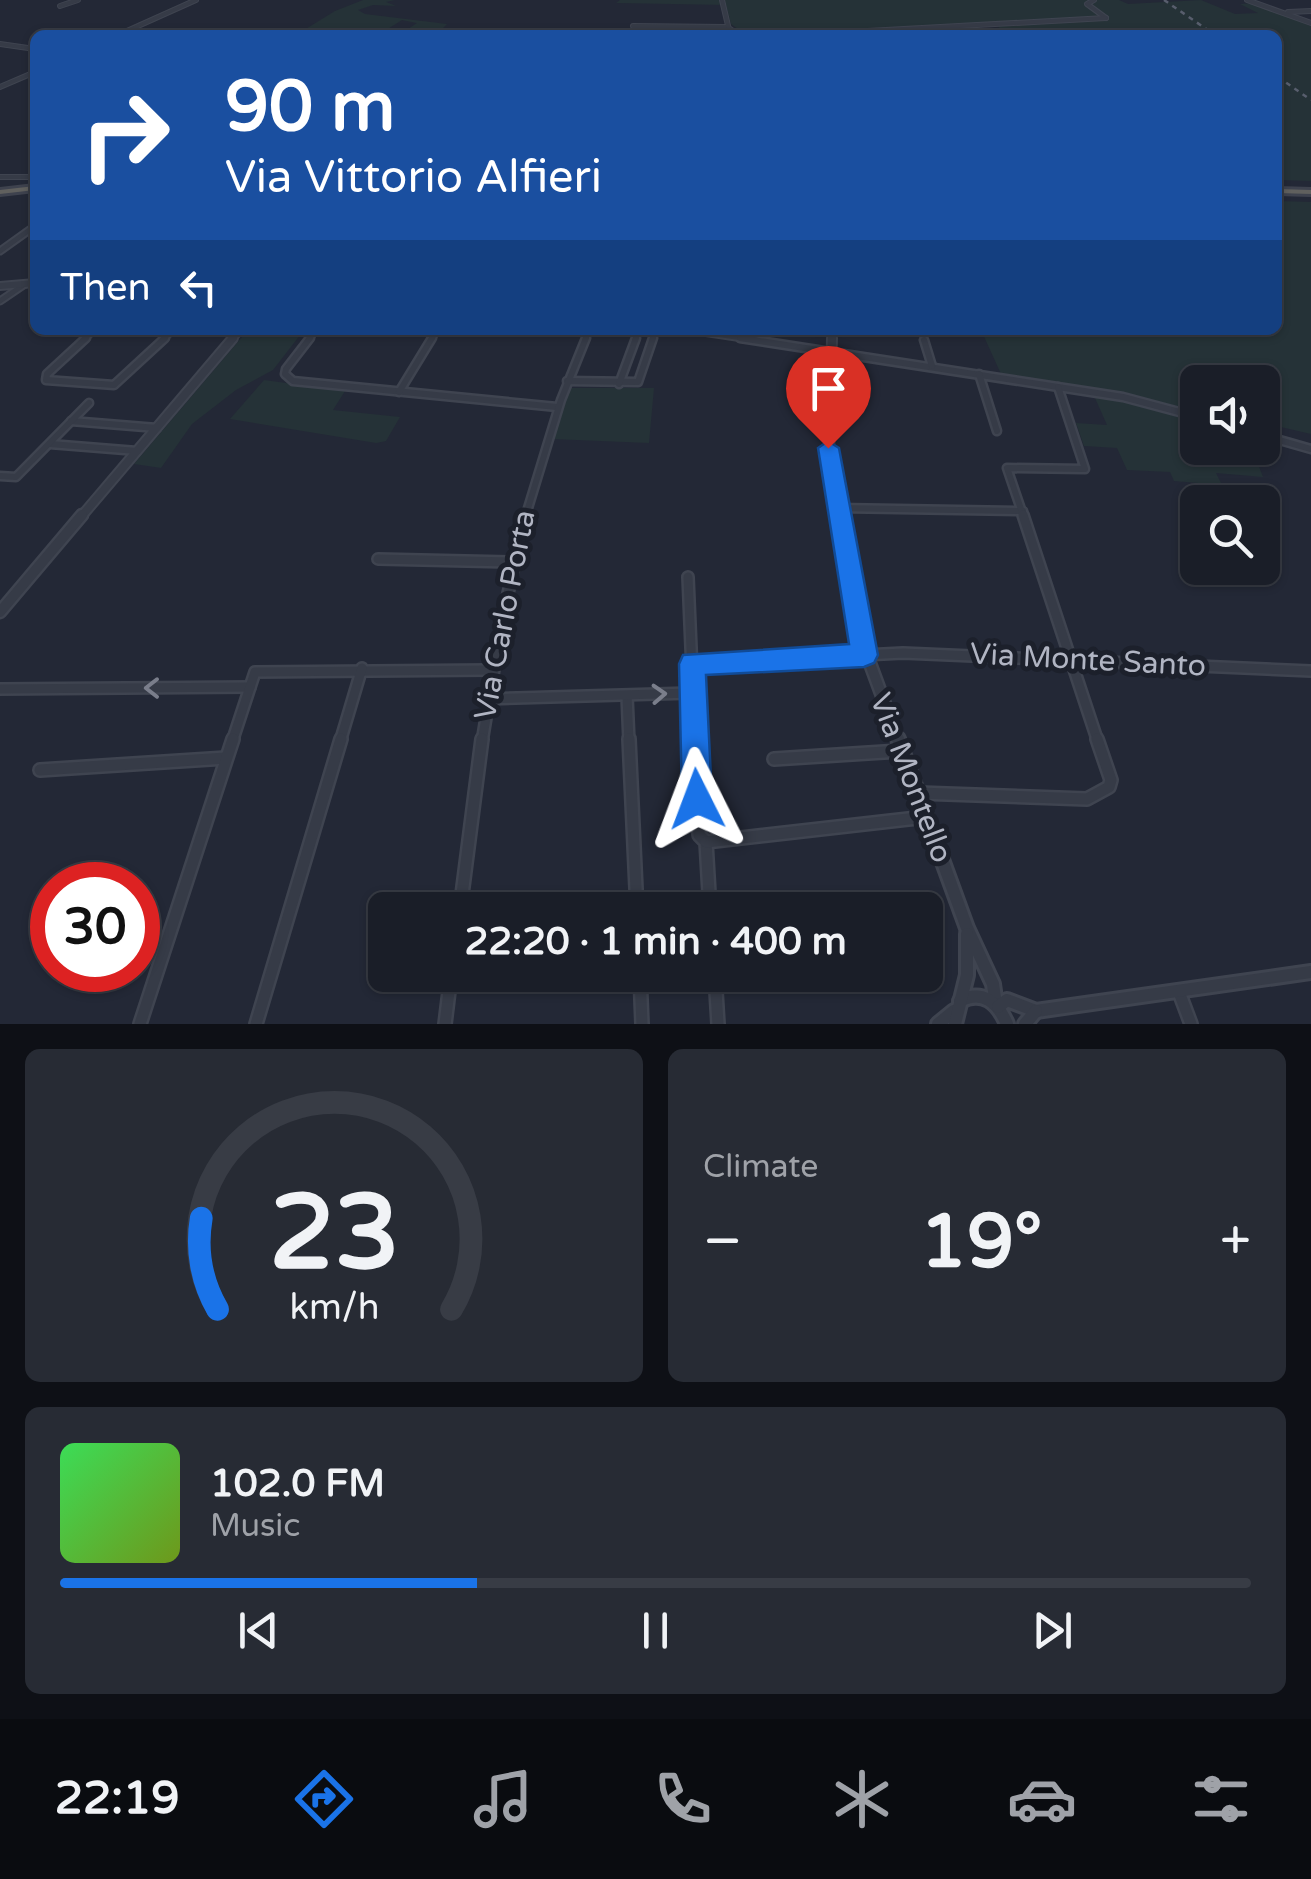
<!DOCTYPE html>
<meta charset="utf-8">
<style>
:root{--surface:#1a1e28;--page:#272b34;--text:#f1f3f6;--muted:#9fa2a8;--line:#383c45;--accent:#1a73e8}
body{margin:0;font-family:"Varela Round",sans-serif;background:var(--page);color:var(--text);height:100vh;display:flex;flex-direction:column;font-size:38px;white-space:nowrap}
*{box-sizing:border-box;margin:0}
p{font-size:32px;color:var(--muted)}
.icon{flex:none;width:55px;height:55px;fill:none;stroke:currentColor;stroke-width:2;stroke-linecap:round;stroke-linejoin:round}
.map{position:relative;height:1024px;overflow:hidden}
.panel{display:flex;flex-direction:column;gap:25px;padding:25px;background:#0e1016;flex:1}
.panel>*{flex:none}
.top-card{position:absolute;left:30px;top:30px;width:1252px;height:305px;border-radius:15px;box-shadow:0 2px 8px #0004,0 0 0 2px var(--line);background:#1a4fa0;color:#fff;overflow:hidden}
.tools{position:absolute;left:1180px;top:365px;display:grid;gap:20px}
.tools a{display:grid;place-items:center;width:100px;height:100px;border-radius:15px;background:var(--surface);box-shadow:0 2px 8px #0004,0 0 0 2px var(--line);font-size:50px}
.speed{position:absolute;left:30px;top:862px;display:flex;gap:20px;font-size:50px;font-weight:700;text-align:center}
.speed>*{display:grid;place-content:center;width:130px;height:130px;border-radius:50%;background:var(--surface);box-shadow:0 2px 8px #0004,0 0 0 2px var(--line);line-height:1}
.speed .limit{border:15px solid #d22;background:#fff;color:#111}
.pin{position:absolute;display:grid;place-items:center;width:85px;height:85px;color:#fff;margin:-102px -42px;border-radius:50% 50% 50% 0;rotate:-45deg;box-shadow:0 0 10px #0007}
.pin .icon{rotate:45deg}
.me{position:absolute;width:110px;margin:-55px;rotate:357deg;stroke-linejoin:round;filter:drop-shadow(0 0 8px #0008)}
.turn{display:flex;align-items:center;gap:35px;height:210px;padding:0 30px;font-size:45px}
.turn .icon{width:130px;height:130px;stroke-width:2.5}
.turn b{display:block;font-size:70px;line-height:85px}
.then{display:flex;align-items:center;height:95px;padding:0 30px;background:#0003;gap:20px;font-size:38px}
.big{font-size:75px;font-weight:700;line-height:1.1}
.panel .card{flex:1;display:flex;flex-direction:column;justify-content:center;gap:15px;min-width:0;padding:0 35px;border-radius:15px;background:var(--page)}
.panel .dial{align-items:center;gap:0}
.dial svg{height:260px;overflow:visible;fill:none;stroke:var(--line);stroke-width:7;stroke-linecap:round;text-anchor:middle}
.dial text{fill:var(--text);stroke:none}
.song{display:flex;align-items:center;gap:30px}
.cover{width:120px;height:120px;border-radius:15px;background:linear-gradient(135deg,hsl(130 70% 55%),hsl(80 70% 35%))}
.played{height:10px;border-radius:5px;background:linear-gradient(90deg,var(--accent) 35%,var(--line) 35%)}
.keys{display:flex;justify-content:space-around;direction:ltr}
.heat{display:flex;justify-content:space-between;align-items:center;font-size:55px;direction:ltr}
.panel .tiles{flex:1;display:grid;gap:25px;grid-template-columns:1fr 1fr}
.card:last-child{grid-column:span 2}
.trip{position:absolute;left:368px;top:892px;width:575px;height:100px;border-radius:15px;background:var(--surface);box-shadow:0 2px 8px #0004,0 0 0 2px var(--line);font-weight:700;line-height:100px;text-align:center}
.tabs{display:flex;height:160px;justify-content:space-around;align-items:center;background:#0a0c10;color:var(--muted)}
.tabs .icon{width:70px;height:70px}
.tabs .active{color:var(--accent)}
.tabs b{font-size:45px;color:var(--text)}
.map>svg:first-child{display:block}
.green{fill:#253237}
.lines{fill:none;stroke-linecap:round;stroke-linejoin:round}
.minor-far4-casing{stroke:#3f4450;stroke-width:6}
.minor-far3-casing{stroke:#3f4450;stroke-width:9}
.minor-far2-casing{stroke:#3f4450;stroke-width:11}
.minor-far1-casing{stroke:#3f4450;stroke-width:14}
.minor-casing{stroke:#3f4450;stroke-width:16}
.tertiary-far4-casing{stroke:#3f4450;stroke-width:6}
.tertiary-far3-casing{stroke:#3f4450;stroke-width:10}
.tertiary-far2-casing{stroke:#3f4450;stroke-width:12}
.tertiary-far1-casing{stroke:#3f4450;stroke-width:15}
.tertiary-casing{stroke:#3f4450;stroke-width:18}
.trunk-casing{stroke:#3e424e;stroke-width:6}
.minor-far4{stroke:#363b47;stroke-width:4}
.minor-far3{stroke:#363b47;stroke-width:5}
.minor-far2{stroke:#363b47;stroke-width:6}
.minor-far1{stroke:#363b47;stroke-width:9}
.minor{stroke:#363b47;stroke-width:11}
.tertiary-far4{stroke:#363b47;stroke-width:4}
.tertiary-far3{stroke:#363b47;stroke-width:6}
.tertiary-far2{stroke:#363b47;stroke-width:8}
.tertiary-far1{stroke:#363b47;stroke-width:10}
.tertiary{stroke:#363b47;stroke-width:12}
.trunk{fill:#60605e;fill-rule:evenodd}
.rail{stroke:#585e6d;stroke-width:2.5;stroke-dasharray:5 5;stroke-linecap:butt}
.oneway{stroke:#7a7e8b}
.route{fill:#1a73e8;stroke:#114b97;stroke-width:2.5}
.labels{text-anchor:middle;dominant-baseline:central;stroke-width:10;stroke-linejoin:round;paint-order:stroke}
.street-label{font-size:30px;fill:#b1b5c3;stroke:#1c202b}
</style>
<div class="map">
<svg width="1311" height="1024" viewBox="0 0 1311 1024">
<rect width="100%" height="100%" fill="#232836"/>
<g class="green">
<polygon points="363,0 395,0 386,2 396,6 373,5 358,10 365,14 447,24 440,31 418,33 424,35 399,35 417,23 402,20 378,35 348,35 362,29 338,29 338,35 296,35 335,11"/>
<polygon points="620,0 1119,0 1128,4 1201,0 1235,14 1258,13 1240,4 1256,3 1311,26 1311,181 1278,180 1278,35 1008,35 996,25 970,26 981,35 923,35 946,33 940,27 895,31 900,35 746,35 731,24 726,5 616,3"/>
<polygon points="1278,201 1311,202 1311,434 1263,423 1262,382 1198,382 1198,448 1252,448 1263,477 1216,473 1222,485 1174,481 1170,472 1127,470 1117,448 1084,446 1076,423 1107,425 1091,389 1001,374 981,330 1278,330"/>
<polygon points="248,330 304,330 273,370 236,390 192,424 161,468 134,464"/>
<polygon points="264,380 345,391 333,410 400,417 386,441 376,443 230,419"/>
<polygon points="570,388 654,388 649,443 552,439"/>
</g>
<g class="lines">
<defs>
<g id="minor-far4">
<polyline points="1094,0 1087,4 1106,18"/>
<polyline points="1247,0 1311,23"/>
<polyline points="60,6 78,0"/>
<polyline points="1288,12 1311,11"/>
<polyline points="633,26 727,27 736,33"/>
<polyline points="849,32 1106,18"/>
<polyline points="776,35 844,32"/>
<polyline points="0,44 35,49"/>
<polyline points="0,177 35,177"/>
</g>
<g id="minor-far3">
<polyline points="0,251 35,226"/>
<polyline points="0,301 25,284"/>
<polyline points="689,330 756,340"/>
<polyline points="83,340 94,330"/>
<polyline points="162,340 173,330"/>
<polyline points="308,340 316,330"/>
<polyline points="431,340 437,330"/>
<polyline points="585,340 589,330"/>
<polyline points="635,340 639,330"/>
<polyline points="652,340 656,330"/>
</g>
<g id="minor-far2">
<polyline points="86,338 47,374 46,380 114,385 165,338"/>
<polyline points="310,338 286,369 285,374 293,381 557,407"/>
<polyline points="740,338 1123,397 1198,417"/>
<polyline points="924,340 932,366"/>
<polyline points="979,374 997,431"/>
<polyline points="567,381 638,382 653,338"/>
<polyline points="619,384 636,338"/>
<polyline points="399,392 432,338"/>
<polyline points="71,421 157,428"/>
<polyline points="1262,435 1311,449"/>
<polyline points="50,444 137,451"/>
<polyline points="0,476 16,477 89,403"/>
<polyline points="838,508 1023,511"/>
<polyline points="525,518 561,400 586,338"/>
<polyline points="1024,518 1007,468 1085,469 1058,387"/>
</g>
<g id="minor-far1">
<polyline points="1023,515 1098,742"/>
<polyline points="378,559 515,562"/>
<polyline points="688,577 695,742"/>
<polyline points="692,664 903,653 1311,671"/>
<polyline points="0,689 250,687"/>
<polyline points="627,696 629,742"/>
<polyline points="486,699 691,693"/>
<polyline points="232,742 255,672 490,670"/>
<polyline points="340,742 362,668"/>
<polyline points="482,742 503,615 526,515"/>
</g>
<g id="minor">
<polyline points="629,739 637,910"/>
<polyline points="695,739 699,835 706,842 710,910"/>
<polyline points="774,759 900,751"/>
<polyline points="40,770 226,758"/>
<polyline points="919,793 1087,799 1109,787 1111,780 1097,739"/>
<polyline points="706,842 926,817"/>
<polyline points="460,910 482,739"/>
<polyline points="640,975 642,1024"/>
<polyline points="715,975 718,1024"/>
<polyline points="1179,992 1191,1024"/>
<polyline points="140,1024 233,739"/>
<polyline points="256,1024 341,739"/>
<polyline points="445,1024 451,975"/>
</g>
<g id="tertiary-far4">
<polyline points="722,0 730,34"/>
<polyline points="118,35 196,0"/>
<polyline points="0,87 35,72"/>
</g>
<g id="tertiary-far3">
<polyline points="0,286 35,283"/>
<polyline points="231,340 240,330"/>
<polyline points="832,340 832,330"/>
</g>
<g id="tertiary-far2">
<polyline points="832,338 829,461 839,518"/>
<polyline points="80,518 233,338"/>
</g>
<g id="tertiary-far1">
<polyline points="839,515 861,639 899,742"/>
<polyline points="0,612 82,515"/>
</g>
<g id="tertiary">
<polyline points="898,739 967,928 993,984 996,1005"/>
<path d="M960 1001C983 989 998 1003 1007 1024"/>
<polyline points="998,1007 1007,1000 1036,1011 1311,972"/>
<polyline points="938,1024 954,1011"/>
<polyline points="955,1024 967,975 967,934"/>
<polyline points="1025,1024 1036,1011"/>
</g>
<g id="trunk">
<polygon points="35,186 35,190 0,194 0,190"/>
<polygon points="1278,189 1311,190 1311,194 1278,193"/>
</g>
</defs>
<use href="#minor-far4" class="minor-far4-casing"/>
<use href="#minor-far3" class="minor-far3-casing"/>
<use href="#minor-far2" class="minor-far2-casing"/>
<use href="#minor-far1" class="minor-far1-casing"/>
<use href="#minor" class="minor-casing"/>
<use href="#tertiary-far4" class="tertiary-far4-casing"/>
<use href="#tertiary-far3" class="tertiary-far3-casing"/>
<use href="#tertiary-far2" class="tertiary-far2-casing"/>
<use href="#tertiary-far1" class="tertiary-far1-casing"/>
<use href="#tertiary" class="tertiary-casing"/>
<use href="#trunk" class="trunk-casing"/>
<use href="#minor-far4" class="minor-far4"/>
<use href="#minor-far3" class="minor-far3"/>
<use href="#minor-far2" class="minor-far2"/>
<use href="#minor-far1" class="minor-far1"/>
<use href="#minor" class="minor"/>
<use href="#tertiary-far4" class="tertiary-far4"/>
<use href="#tertiary-far3" class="tertiary-far3"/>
<use href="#tertiary-far2" class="tertiary-far2"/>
<use href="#tertiary-far1" class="tertiary-far1"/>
<use href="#tertiary" class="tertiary"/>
<use href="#trunk" class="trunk"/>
<g class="rail">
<polyline points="1164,0 1215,35"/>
<polyline points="1278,77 1311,100"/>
</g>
</g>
<defs><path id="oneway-chevron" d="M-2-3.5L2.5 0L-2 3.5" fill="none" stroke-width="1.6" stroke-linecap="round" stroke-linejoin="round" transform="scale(2.5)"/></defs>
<g class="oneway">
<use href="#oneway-chevron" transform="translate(152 688) rotate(180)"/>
<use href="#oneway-chevron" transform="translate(659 694) rotate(-3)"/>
</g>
<polygon class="route" points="828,441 839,448 878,655 874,663 864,667 706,675 712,799 708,810 697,814 686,810 682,799 679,664 683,655 849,644 818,448"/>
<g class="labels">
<g class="street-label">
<text transform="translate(505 615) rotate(-79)">Via Carlo Porta</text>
<text transform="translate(1088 660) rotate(3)">Via Monte Santo</text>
<text transform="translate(911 778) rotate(69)">Via Montello</text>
</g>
</g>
</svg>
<div class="tools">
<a><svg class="icon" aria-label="sound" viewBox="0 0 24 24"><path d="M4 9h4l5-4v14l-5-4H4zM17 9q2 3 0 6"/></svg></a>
<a><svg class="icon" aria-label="search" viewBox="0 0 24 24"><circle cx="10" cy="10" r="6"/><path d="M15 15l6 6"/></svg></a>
</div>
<div class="speed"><div class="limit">30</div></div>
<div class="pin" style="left:828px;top:448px;background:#d93025"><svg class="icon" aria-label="arrive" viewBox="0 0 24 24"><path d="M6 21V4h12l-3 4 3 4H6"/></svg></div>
<svg class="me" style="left:697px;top:799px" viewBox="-20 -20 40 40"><path d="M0-17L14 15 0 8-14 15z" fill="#1a73e8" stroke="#fff" stroke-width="4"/></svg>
<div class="trip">22:20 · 1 min · 400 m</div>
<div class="top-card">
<div class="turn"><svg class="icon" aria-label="right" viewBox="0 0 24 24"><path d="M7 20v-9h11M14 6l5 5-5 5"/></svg><div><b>90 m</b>Via Vittorio Alfieri</div></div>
<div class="then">Then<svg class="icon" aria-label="left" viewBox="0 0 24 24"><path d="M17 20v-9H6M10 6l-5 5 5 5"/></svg></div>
</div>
</div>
<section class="panel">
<div class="tiles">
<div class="card dial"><svg viewBox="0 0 100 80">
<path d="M14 69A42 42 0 1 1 86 69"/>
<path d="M14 69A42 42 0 0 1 9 41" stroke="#1a73e8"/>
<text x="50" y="56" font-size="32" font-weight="700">23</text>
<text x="50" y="72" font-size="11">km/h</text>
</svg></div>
<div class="card"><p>Climate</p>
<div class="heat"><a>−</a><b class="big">19°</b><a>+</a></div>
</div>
<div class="card">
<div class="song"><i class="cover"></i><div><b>102.0 FM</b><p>Music</p></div></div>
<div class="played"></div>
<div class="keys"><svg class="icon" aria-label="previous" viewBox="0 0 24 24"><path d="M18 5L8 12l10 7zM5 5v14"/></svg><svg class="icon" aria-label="pause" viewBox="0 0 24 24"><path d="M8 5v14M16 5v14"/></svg><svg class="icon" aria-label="next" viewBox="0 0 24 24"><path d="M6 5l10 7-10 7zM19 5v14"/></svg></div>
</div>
</div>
</section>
<nav class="tabs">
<b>22:19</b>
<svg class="icon active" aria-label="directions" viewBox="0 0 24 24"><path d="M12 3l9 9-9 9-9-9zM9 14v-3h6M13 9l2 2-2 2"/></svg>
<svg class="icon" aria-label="music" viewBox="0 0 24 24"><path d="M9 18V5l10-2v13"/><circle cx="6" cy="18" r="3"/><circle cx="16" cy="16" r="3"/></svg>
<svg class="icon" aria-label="phone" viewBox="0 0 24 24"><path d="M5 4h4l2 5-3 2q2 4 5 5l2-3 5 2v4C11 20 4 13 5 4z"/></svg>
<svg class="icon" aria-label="climate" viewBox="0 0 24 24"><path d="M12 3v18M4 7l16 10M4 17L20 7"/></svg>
<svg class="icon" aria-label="car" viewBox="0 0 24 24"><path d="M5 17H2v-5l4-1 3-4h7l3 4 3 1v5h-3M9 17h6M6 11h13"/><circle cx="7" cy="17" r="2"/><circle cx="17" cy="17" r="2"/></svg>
<svg class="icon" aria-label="filters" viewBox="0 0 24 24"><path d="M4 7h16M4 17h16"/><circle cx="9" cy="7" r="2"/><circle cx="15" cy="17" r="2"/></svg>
</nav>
